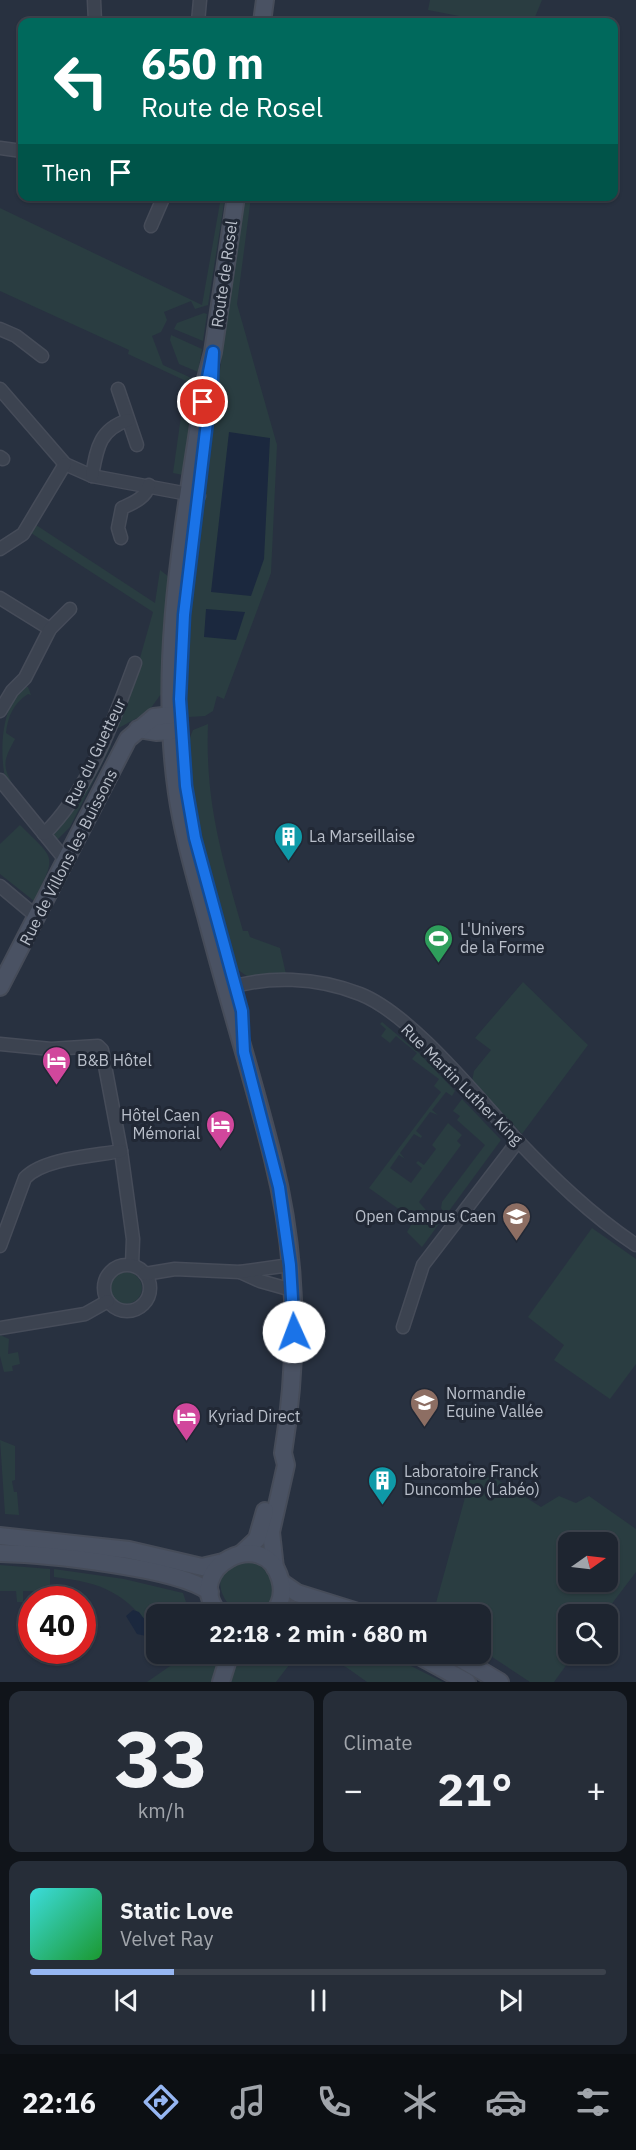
<!DOCTYPE html>
<meta charset="utf-8">
<style>
:root{--surface:#1e2530;--page:#262d38;--text:#f1f3f6;--muted:#a1a5ab;--line:#3c424c;--accent:#96b6f2}
body{margin:0;font-family:"IBM Plex Sans",sans-serif;background:var(--page);color:var(--text);height:100vh;display:flex;flex-direction:column;font-size:22px;white-space:nowrap}
*{box-sizing:border-box;margin:0}
p{font-size:20px;color:var(--muted)}
.icon{flex:none;width:33px;height:33px;fill:none;stroke:currentColor;stroke-width:2;stroke-linecap:round;stroke-linejoin:round}
.map{position:relative;height:1682px;overflow:hidden}
.sheet{display:flex;flex-direction:column;gap:9px;padding:9px;background:#10141a;flex:1}
.sheet>*{flex:none}
.hud{position:absolute;left:18px;top:18px;width:600px;height:183px;border-radius:12px;box-shadow:0 2px 4px #0004,0 0 0 2px var(--line);background:#00695c;color:#fff;overflow:hidden}
.needle{width:39px;rotate:76deg}
.controls{position:absolute;left:558px;top:1532px;display:grid;gap:12px}
.controls a{display:grid;place-items:center;width:60px;height:60px;border-radius:12px;background:var(--surface);box-shadow:0 2px 4px #0004,0 0 0 2px var(--line);font-size:30px}
.speed{position:absolute;left:18px;top:1586px;display:flex;gap:12px;font-size:30px;font-weight:700;text-align:center}
.speed>*{display:grid;place-content:center;width:78px;height:78px;border-radius:50%;background:var(--surface);box-shadow:0 2px 4px #0004,0 0 0 2px var(--line);line-height:1}
.speed .limit{border:9px solid #d22;background:#fff;color:#111}
.pin{position:absolute;display:grid;place-items:center;width:51px;height:51px;color:#fff;margin:-26px;border:3px solid #fff;border-radius:50%;box-shadow:0 2px 6px #0007}
.me{position:absolute;width:66px;margin:-33px;rotate:358deg;stroke-linejoin:round;filter:drop-shadow(0 0 4px #0008)}
.turn{display:flex;align-items:center;gap:21px;height:126px;padding:0 24px;font-size:27px}
.turn .icon{width:78px;height:78px;stroke-width:2.5}
.turn b{display:block;font-size:42px;line-height:51px}
.then{display:flex;align-items:center;height:57px;padding:0 24px;background:#0003;gap:12px;font-size:22px}
.big{font-size:45px;font-weight:800;line-height:1.1}
.sheet .widget{flex:1;display:flex;flex-direction:column;justify-content:center;gap:9px;min-width:0;padding:0 21px;border-radius:12px;background:var(--page)}
.sheet .dial{align-items:center;gap:0}
.dial b{font-size:78px;line-height:1}
.song{display:flex;align-items:center;gap:18px}
.cover{width:72px;height:72px;border-radius:9px;background:linear-gradient(135deg,hsl(180 70% 55%),hsl(130 70% 35%))}
.played{height:6px;border-radius:3px;background:linear-gradient(90deg,var(--accent) 25%,var(--line) 25%)}
.keys{display:flex;justify-content:space-around;direction:ltr}
.heat{display:flex;justify-content:space-between;align-items:center;font-size:33px;direction:ltr}
.sheet .tiles{flex:1;display:grid;gap:9px;grid-template-columns:1fr 1fr}
.widget:last-child{grid-column:span 2}
.trip{position:absolute;left:146px;top:1604px;width:345px;height:60px;border-radius:12px;background:var(--surface);box-shadow:0 2px 4px #0004,0 0 0 2px var(--line);font-weight:800;line-height:60px;text-align:center}
.dock{display:flex;height:96px;justify-content:space-around;align-items:center;background:#0c0f13;color:var(--muted)}
.dock .icon{width:42px;height:42px}
.dock .selected{color:var(--accent)}
.dock b{font-size:27px;color:var(--text)}
.map>svg:first-child{display:block}
.green{fill:#2a3d41;fill-rule:evenodd}
.water{fill:#1b283e}
.lines{fill:none;stroke-linecap:round;stroke-linejoin:round}
.street-casing{stroke:#464c59;stroke-width:15}
.secondary-casing{stroke:#464c59;stroke-width:20}
.street{stroke:#3c4350;stroke-width:12}
.secondary{stroke:#4a5263;stroke-width:16}
.route-casing{stroke:#114b97;stroke-width:15}
.route{stroke:#1a73e8;stroke-width:10}
.labels{text-anchor:middle;dominant-baseline:central;stroke-width:6;stroke-linejoin:round;paint-order:stroke}
.street-label{font-size:16px;fill:#b9bfca;stroke:#212835}
.poi-label{font-size:16px;fill:#b9bfca;stroke:#212835;text-anchor:start}
</style>
<div class="map">
<svg width="636" height="1682" viewBox="0 0 636 1682">
<rect width="100%" height="100%" fill="#283140"/>
<g class="green">
<polygon points="430,0 542,0 533,22 490,22 428,10"/>
<polygon points="221,197 225,197 208,305 195,309 191,301 164,312 167,320 161,332 152,336 163,365 198,381 183,475 173,473 186,381 128,354 129,350 0,291 0,208 202,305"/>
<polygon points="242,197 251,197 237,304 277,445 271,573 224,699 217,696 213,711 205,716 189,717 185,709 188,621"/>
<polygon points="204,313 207,314 203,341 174,329 177,323"/>
<polygon points="171,335 202,349 198,372 179,364 170,340"/>
<polygon points="36,525 155,603 160,570 173,580 161,694 148,712 115,730 113,726 140,658 153,612 31,533"/>
<path d="M23 687H28L31 695 28 694C13 704 8 716 6 733L15 739C6 756 1 764 11 781L6 782C0 760 0 713 18 695L17 691Z"/>
<path d="M208 724C205 803 222 857 243 931H248L250 937 280 948 286 974 248 977 234 967C221 918 171 772 193 730Z"/>
<polygon points="110,737 111,746 70,827 56,841 53,831"/>
<path d="M20 825C56 861 57 854 34 901L0 874V844Z"/>
<polygon points="523,982 588,1045 522,1134 472,1081 474,1071 491,1050 475,1038"/>
<polygon points="382,1022 419,1053 455,1091 452,1096 446,1092 432,1110 438,1115 430,1112 416,1131 422,1136 421,1138 414,1134 400,1153 405,1159 399,1155 390,1168 411,1183 422,1168 416,1163 418,1161 424,1165 436,1149 432,1145 448,1123 462,1135 457,1141 461,1145 419,1202 431,1216 441,1221 422,1247 407,1232 414,1220 369,1188 441,1092 434,1086 439,1079 412,1059 417,1053 396,1036 390,1043 381,1036 386,1029 380,1024"/>
<polygon points="462,1099 501,1140 446,1215 441,1208 442,1202 485,1145 457,1120 460,1116 453,1111"/>
<polygon points="592,1228 636,1259 636,1364 610,1399 554,1360 564,1345 528,1317"/>
<circle cx="126" cy="1288" r="16"/>
<polygon points="0,1335 9,1339 8,1354 18,1352 20,1364 12,1366 13,1371 4,1372 0,1356"/>
<polygon points="0,1440 15,1446 15,1480 12,1481 14,1492 17,1492 19,1515 5,1514"/>
<path d="M474 1465 541 1507 559 1496 576 1503 589 1496 636 1529V1572L604 1614H568V1653H575L554 1682H530L480 1649V1614H433ZM568 1542H608V1581H568Z"/>
<path d="M249 1561C266 1565 280 1582 272 1599 248 1651 183 1567 249 1561Z"/>
<polygon points="0,1565 50,1569 50,1591 23,1591 23,1602 17,1602 16,1591 0,1591"/>
<path d="M54 1569 124 1579 183 1593 190 1614H156V1634C125 1593 105 1583 54 1577Z"/>
<polygon points="189,1653 221,1653 213,1682 147,1682"/>
<polygon points="239,1653 385,1653 443,1682 367,1682 346,1667 320,1656 289,1665 276,1682 231,1682"/>
</g>
<g class="water">
<polygon points="229,432 270,438 264,559 251,596 211,592"/>
<polygon points="206,609 245,612 236,640 204,637"/>
<polygon points="133,1610 139,1612 148,1624 146,1636 137,1634 126,1616"/>
</g>
<g class="lines">
<defs>
<g id="street">
<polyline points="94,0 95,22"/>
<polyline points="198,22 200,0"/>
<polyline points="0,148 22,151"/>
<polyline points="151,226 164,196"/>
<polyline points="0,329 16,336 42,356"/>
<polyline points="0,389 65,464 92,476 199,496"/>
<polyline points="118,389 137,445"/>
<polyline points="0,457 3,459"/>
<path d="M92 476C97 448 99 430 128 420"/>
<path d="M121 538 118 528 122 508C133 503 146 498 149 485"/>
<polyline points="0,549 23,534 65,464"/>
<polyline points="0,598 50,629"/>
<polyline points="0,711 12,691 25,678 50,629 70,609"/>
<polyline points="0,780 67,862"/>
<path d="M44 834C88 792 114 720 135 663"/>
<polyline points="0,886 37,917"/>
<path d="M225 989C268 975 317 977 360 994 411 1014 477 1097 516 1139 553 1178 591 1215 636 1245"/>
<polyline points="0,1044 51,1049 98,1046 102,1050 121,1151 133,1239 132,1265"/>
<path d="M0 1246 25 1178C44 1158 94 1156 121 1151"/>
<circle cx="127" cy="1288" r="23"/>
<polyline points="240,1272 260,1281 292,1290"/>
<polyline points="145,1274 175,1269 240,1272 290,1265"/>
<polyline points="403,1327 423,1265 518,1141"/>
<polyline points="0,1328 85,1314 108,1301"/>
</g>
<g id="secondary">
<polyline points="262,22 265,0"/>
<path d="M236 196 213 352 206 379C186 515 157 656 177 793 183 835 195 875 206 916 227 997 253 1078 273 1159 297 1255 299 1356 283 1453L286 1465 271 1532 275 1568"/>
<polyline points="138,729 156,732 171,731"/>
<polyline points="0,987 128,739 154,717 171,715"/>
<polyline points="0,1536 129,1550 202,1567 223,1562"/>
<path d="M0 1553C44 1554 177 1567 210 1592"/>
<polyline points="242,1553 257,1539 265,1511"/>
<polyline points="281,1582 297,1593 364,1614"/>
<polyline points="276,1611 290,1610 306,1614"/>
<path d="M219 1614C180 1568 265 1524 280 1579 284 1592 281 1604 273 1614"/>
<polyline points="414,1653 467,1682"/>
<polyline points="451,1653 500,1682"/>
<polyline points="221,1682 230,1653"/>
</g>
</defs>
<use href="#street" class="street-casing"/>
<use href="#secondary" class="secondary-casing"/>
<use href="#street" class="street"/>
<use href="#secondary" class="secondary"/>
</g>
<g class="lines">
<defs>
<polyline id="route" points="203,402 213,352 212,380 184,615 180,699 186,786 195,838 242,1011 244,1052 279,1187 290,1265 294,1332"/>
</defs>
<use href="#route" class="route-casing"/>
<use href="#route" class="route"/>
</g>
<defs>
<symbol id="building-pin" viewBox="-11 -11 22 30"><path d="M0 17L-7.5 6A9.5 9.5 0 1 1 7.5 6Z" fill="#0f9aa8" stroke="#212835"/><path d="M-4-6H4V6H1V3H-1V6H-4ZM-2.5-4.3h1.7v1.8h-1.7ZM.8-4.3h1.7v1.8H.8ZM-2.5-1h1.7V.8h-1.7ZM.8-1h1.7V.8H.8Z" fill="#fff"/></symbol>
<symbol id="stadium-pin" viewBox="-11 -11 22 30"><path d="M0 17L-7.5 6A9.5 9.5 0 1 1 7.5 6Z" fill="#2e9e5b" stroke="#212835"/><path d="M0-5a6.5 5 0 1 0 0 10a6.5 5 0 1 0 0-10ZM-3.5-1.8h7v3.6h-7Z" fill="#fff"/></symbol>
<symbol id="hotel-pin" viewBox="-11 -11 22 30"><path d="M0 17L-7.5 6A9.5 9.5 0 1 1 7.5 6Z" fill="#d1479c" stroke="#212835"/><path d="M-6-4.5h1.5V1H6V5H4.5V3h-9V5H-6ZM-4 0a1.8 1.8 0 1 1 3.6 0ZM.5 0V-2.5h3Q6-2.5 6 0Z" fill="#fff"/></symbol>
<symbol id="university-pin" viewBox="-11 -11 22 30"><path d="M0 17L-7.5 6A9.5 9.5 0 1 1 7.5 6Z" fill="#8d6e63" stroke="#212835"/><path d="M0-5L7-2L0 1L-7-2ZM-4 1L0 2.5L4 1V4Q0 6-4 4Z" fill="#fff"/></symbol>
</defs>
<g fill-rule="evenodd">
<use href="#building-pin" x="272" y="820" width="33" height="45"/>
<use href="#stadium-pin" x="422" y="922" width="33" height="45"/>
<use href="#hotel-pin" x="40" y="1044" width="33" height="45"/>
<use href="#hotel-pin" x="204" y="1108" width="33" height="45"/>
<use href="#university-pin" x="500" y="1200" width="33" height="45"/>
<use href="#university-pin" x="408" y="1386" width="33" height="45"/>
<use href="#hotel-pin" x="170" y="1400" width="33" height="45"/>
<use href="#building-pin" x="366" y="1464" width="33" height="45"/>
</g>
<g class="labels">
<g class="street-label">
<text transform="translate(224 274) rotate(-82)">Route de Rosel</text>
<text transform="translate(95 752) rotate(-64)">Rue du Guetteur</text>
<text transform="translate(68 857) rotate(-63)">Rue de Villons les Buissons</text>
<text transform="translate(462 1084) rotate(45)">Rue Martin Luther King</text>
</g>
<g class="poi-label">
<text x="309" y="836">La Marseillaise</text>
<text x="460" y="929">L'Univers<tspan x="460" dy="18">de la Forme</tspan></text>
<text x="77" y="1060">B&amp;B Hôtel</text>
<text x="200" y="1115" text-anchor="end">Hôtel Caen<tspan x="200" dy="18">Mémorial</tspan></text>
<text x="496" y="1216" text-anchor="end">Open Campus Caen</text>
<text x="446" y="1393">Normandie<tspan x="446" dy="18">Equine Vallée</tspan></text>
<text x="208" y="1416">Kyriad Direct</text>
<text x="404" y="1471">Laboratoire Franck<tspan x="404" dy="18">Duncombe (Labéo)</tspan></text>
</g>
</g>
</svg>
<div class="controls">
<a><svg class="needle" viewBox="-14 -14 28 28"><path d="M0-13l5 13h-10z" fill="#e53935"/><path d="M0 13l5-13h-10z" fill="#a1a5ab"/></svg></a>
<a><svg class="icon" aria-label="search" viewBox="0 0 24 24"><circle cx="10" cy="10" r="6"/><path d="M15 15l6 6"/></svg></a>
</div>
<div class="speed"><div class="limit">40</div></div>
<div class="pin" style="left:203px;top:402px;background:#d93025"><svg class="icon" aria-label="arrive" viewBox="0 0 24 24"><path d="M6 21V4h12l-3 4 3 4H6"/></svg></div>
<svg class="me" style="left:294px;top:1332px" viewBox="-20 -20 40 40"><circle r="19" fill="#fff"/><path d="M0-13L10 11 0 6-10 11z" fill="#1a73e8"/></svg>
<div class="trip">22:18 · 2 min · 680 m</div>
<div class="hud">
<div class="turn"><svg class="icon" aria-label="left" viewBox="0 0 24 24"><path d="M17 20v-9H6M10 6l-5 5 5 5"/></svg><div><b>650 m</b>Route de Rosel</div></div>
<div class="then">Then<svg class="icon" aria-label="arrive" viewBox="0 0 24 24"><path d="M6 21V4h12l-3 4 3 4H6"/></svg></div>
</div>
</div>
<section class="sheet">
<div class="tiles">
<div class="widget dial"><b>33</b><p>km/h</p></div>
<div class="widget"><p>Climate</p>
<div class="heat"><a>−</a><b class="big">21°</b><a>+</a></div>
</div>
<div class="widget">
<div class="song"><i class="cover"></i><div><b>Static Love</b><p>Velvet Ray</p></div></div>
<div class="played"></div>
<div class="keys"><svg class="icon" aria-label="previous" viewBox="0 0 24 24"><path d="M18 5L8 12l10 7zM5 5v14"/></svg><svg class="icon" aria-label="pause" viewBox="0 0 24 24"><path d="M8 5v14M16 5v14"/></svg><svg class="icon" aria-label="next" viewBox="0 0 24 24"><path d="M6 5l10 7-10 7zM19 5v14"/></svg></div>
</div>
</div>
</section>
<nav class="dock">
<b>22:16</b>
<svg class="icon selected" aria-label="directions" viewBox="0 0 24 24"><path d="M12 3l9 9-9 9-9-9zM9 14v-3h6M13 9l2 2-2 2"/></svg>
<svg class="icon" aria-label="music" viewBox="0 0 24 24"><path d="M9 18V5l10-2v13"/><circle cx="6" cy="18" r="3"/><circle cx="16" cy="16" r="3"/></svg>
<svg class="icon" aria-label="phone" viewBox="0 0 24 24"><path d="M5 4h4l2 5-3 2q2 4 5 5l2-3 5 2v4C11 20 4 13 5 4z"/></svg>
<svg class="icon" aria-label="climate" viewBox="0 0 24 24"><path d="M12 3v18M4 7l16 10M4 17L20 7"/></svg>
<svg class="icon" aria-label="car" viewBox="0 0 24 24"><path d="M5 17H2v-5l4-1 3-4h7l3 4 3 1v5h-3M9 17h6M6 11h13"/><circle cx="7" cy="17" r="2"/><circle cx="17" cy="17" r="2"/></svg>
<svg class="icon" aria-label="filters" viewBox="0 0 24 24"><path d="M4 7h16M4 17h16"/><circle cx="9" cy="7" r="2"/><circle cx="15" cy="17" r="2"/></svg>
</nav>
